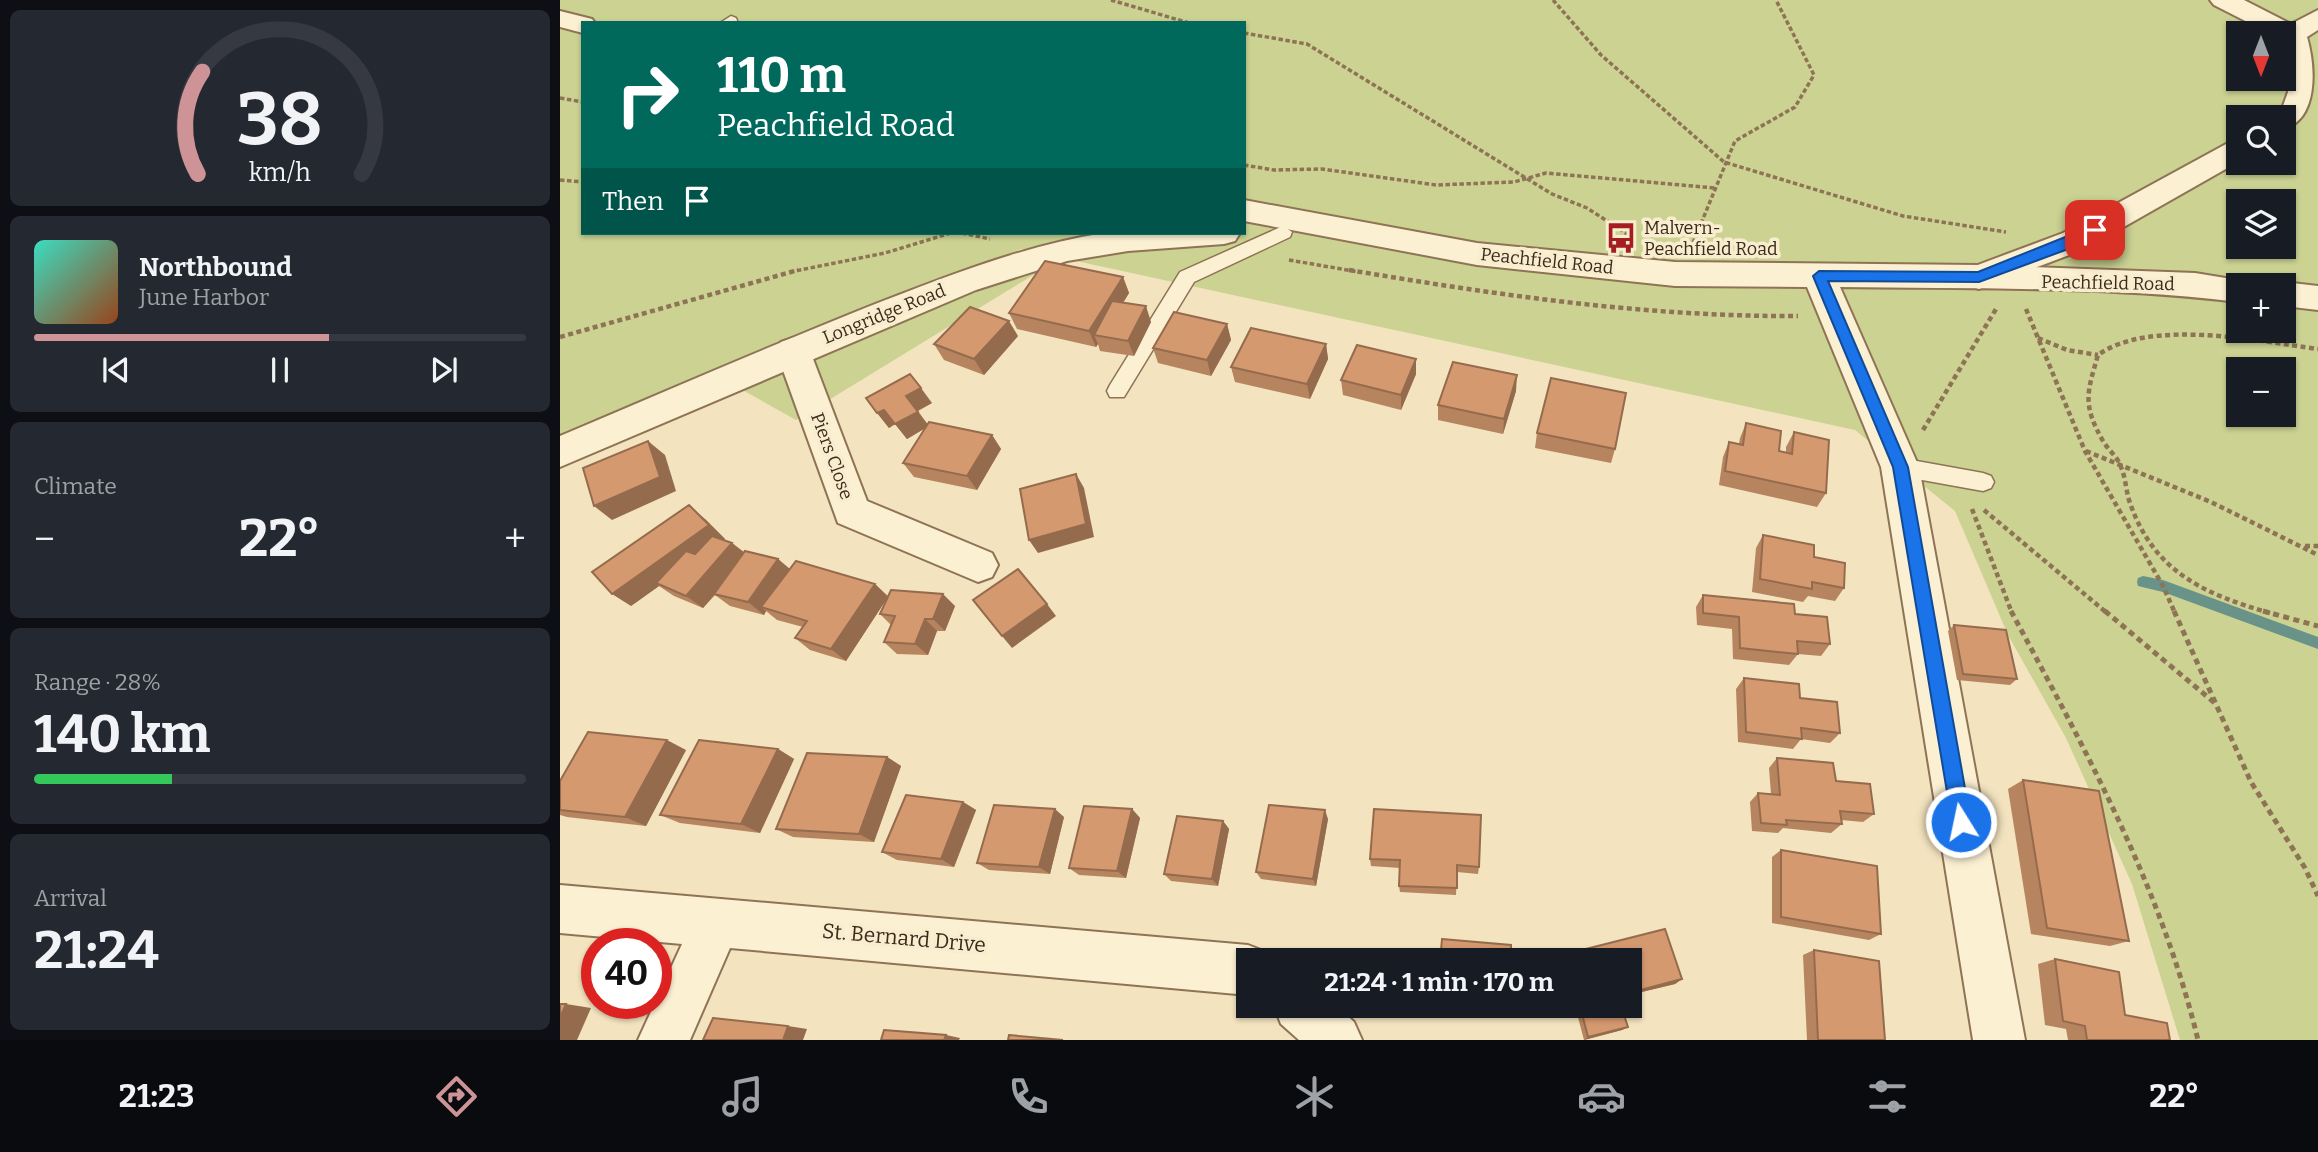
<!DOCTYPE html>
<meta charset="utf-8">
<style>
:root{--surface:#171b24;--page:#242831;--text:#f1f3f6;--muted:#9ea1a6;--line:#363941;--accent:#ce9396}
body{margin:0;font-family:Bitter,serif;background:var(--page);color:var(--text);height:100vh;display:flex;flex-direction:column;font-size:26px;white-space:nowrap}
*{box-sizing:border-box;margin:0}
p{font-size:23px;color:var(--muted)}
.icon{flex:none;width:38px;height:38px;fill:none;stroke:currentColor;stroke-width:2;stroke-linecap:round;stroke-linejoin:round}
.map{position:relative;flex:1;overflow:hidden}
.side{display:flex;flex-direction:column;gap:10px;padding:10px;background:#0d0f14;width:560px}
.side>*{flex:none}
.hud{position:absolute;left:21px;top:21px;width:665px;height:214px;border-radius:0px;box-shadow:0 2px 5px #0004;background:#00695c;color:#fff;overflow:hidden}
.needle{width:46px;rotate:180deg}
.tools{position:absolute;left:1666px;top:21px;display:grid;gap:14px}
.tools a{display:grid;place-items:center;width:70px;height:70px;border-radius:0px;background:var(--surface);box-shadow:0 2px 5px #0004;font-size:35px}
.speed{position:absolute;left:21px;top:928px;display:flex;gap:14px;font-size:35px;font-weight:700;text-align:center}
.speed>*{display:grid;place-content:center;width:91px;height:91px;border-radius:50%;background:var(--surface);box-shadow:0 2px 5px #0004;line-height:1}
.speed .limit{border:10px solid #d22;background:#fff;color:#111}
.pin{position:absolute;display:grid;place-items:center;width:60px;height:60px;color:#fff;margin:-30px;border-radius:14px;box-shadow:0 4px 10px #0006}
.me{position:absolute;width:77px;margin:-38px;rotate:350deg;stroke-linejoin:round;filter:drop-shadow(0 0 5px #0008)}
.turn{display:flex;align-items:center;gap:24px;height:147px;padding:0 21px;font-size:32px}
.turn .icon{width:91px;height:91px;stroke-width:2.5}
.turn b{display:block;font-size:49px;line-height:60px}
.then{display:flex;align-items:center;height:66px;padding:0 21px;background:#0003;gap:14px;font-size:26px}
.big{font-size:52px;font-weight:700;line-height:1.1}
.side .widget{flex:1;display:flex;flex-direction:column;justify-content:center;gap:10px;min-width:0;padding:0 24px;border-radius:10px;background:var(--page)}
.side .dial{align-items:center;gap:0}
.dial svg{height:182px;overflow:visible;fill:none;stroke:var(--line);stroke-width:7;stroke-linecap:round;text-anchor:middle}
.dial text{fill:var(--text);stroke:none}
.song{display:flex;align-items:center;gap:21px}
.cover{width:84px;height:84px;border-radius:10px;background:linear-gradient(135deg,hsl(170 70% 55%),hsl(20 70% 35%))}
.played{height:7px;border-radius:4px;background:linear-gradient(90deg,var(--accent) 60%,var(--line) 60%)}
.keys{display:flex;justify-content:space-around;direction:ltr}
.heat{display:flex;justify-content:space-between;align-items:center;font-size:38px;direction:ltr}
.charge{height:10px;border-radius:5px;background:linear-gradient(90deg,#34c759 28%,var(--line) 0)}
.trip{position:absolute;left:676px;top:948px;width:406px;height:70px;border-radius:0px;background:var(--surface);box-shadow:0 2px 5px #0004;font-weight:700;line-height:70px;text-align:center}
.dock{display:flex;height:112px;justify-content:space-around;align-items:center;background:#090b0e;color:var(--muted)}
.dock .icon{width:49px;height:49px}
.dock .on{color:var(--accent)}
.dock b{font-size:32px;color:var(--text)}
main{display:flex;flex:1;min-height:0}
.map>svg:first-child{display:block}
.green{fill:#cbd292;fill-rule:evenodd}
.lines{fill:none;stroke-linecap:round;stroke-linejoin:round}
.stream{fill:#699388;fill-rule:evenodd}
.service-casing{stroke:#8e7355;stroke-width:3}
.minor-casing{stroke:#8e7355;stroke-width:4}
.tertiary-casing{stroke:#8e7355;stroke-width:4}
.path-far2{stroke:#8e7355;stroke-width:3.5;stroke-dasharray:4.5 2.5;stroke-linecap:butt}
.path-far1{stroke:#8e7355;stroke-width:4.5;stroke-dasharray:5 3.5;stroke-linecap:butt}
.path{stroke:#8e7355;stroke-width:5;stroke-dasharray:6 4.5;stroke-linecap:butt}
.service{fill:#fcf0d3;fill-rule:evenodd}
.minor{fill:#fcf0d3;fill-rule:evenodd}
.tertiary{fill:#fcf0d3;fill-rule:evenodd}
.wall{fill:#b78460}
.shaded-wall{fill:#956b4e}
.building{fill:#d59970;stroke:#956b4e;stroke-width:2}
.route{fill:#1a73e8;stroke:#114b97;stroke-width:2}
.labels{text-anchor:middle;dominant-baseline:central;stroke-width:7;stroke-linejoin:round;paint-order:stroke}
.poi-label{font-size:18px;fill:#3b2b1b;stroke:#f9edd0;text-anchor:start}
.street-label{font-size:18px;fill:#3b2b1b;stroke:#f9edd0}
.near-street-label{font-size:21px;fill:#3b2b1b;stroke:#f9edd0}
</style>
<main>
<section class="side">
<div class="widget dial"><svg viewBox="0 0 100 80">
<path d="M14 69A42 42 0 1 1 86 69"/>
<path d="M14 69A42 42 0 0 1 16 24" stroke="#ce9396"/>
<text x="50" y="56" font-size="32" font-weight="700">38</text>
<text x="50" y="72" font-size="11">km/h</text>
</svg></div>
<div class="widget">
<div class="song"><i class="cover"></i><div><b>Northbound</b><p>June Harbor</p></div></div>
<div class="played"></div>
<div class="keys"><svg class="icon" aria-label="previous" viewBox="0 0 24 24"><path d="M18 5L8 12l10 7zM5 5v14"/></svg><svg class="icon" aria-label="pause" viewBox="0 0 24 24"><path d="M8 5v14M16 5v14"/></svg><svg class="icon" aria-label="next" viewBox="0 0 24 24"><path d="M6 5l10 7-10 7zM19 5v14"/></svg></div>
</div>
<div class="widget"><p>Climate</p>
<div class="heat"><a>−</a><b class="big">22°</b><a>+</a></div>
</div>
<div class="widget"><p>Range · 28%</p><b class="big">140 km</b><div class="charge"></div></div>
<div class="widget"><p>Arrival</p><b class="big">21:24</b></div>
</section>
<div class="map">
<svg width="1758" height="1040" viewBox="0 0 1758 1040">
<rect width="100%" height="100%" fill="#f3e3bf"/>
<g class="green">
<path d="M0 0H1758V1040H1620L1572 884 1506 738 1448 635 1395 511 1295 430 461 249 250 329 0 437ZM23 23H684V233H23ZM1678 33H1724V79H1678ZM1678 117H1724V163H1678ZM1678 201H1724V247H1678ZM1678 285H1724V331H1678ZM1678 369H1724V415H1678Z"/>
<polygon points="483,269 236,420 179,388 346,315 462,272"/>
</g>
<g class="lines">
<polygon class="stream" points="1583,576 1603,580 1758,637 1758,649 1603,592 1578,586 1577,582 1578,578"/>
<defs>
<g id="service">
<polygon points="171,16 176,18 178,23 160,23"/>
<polygon points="723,226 732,232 730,237 634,282 564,397 550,397 547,391 550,385 620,272"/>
<polygon points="1340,458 1423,473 1431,476 1434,482 1431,488 1423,491 1340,476 1332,473 1329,467 1332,461"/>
</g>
<g id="minor">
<path d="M1650 0H1684L1731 24 1758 10V30L1747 37C1756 68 1758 119 1724 129V117H1711L1723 106 1728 92 1724 33H1709L1654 5Z"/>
<polygon points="1678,141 1678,162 1525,249 1419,289 1407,285 1403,277 1407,269 1503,233 1668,143"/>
<polygon points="233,338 245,342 250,351 307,501 432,553 438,565 432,577 418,582 278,523 216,351 221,342"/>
<polygon points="0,885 688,945 706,952 709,961 688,961 688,995 170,948 130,1040 78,1040 122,944 0,933"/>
<polygon points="714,1006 777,1006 794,1022 802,1040 739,1040 721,1024"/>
</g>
<g id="tertiary">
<polygon points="0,11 32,19 35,23 23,23 23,33 0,27"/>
<path d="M684 200 917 243 1115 262 1419 265 1635 273 1690 282 1692 285H1678V302C1547 286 1412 289 1280 287L1359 467 1465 1040H1413L1321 467 1247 287 1115 286 917 265 684 221Z"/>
<path d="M544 233H680L675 241 664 244 568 251 507 261 416 290 0 467V436C101 393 203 349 305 308 383 278 461 246 544 233Z"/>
<polygon points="1724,282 1758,286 1758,310 1724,306 1724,285 1713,285"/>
</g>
</defs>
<use href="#service" class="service-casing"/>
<use href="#minor" class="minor-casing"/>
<use href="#tertiary" class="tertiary-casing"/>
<g class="path-far2">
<polyline points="551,0 629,23"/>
<polyline points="993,0 1041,55 1164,162 1343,216 1446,232"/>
<polyline points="684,33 747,44 992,194 1027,208 1072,237"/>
<polyline points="0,98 23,102"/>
<polyline points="684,165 714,170 762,169 876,185 954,182 986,173 1155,188"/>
<polyline points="0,180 23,182"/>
<polyline points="402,233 430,239"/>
<polyline points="1133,243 1175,141 1235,107 1254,75 1216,0"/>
<polyline points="729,260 799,272"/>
<polyline points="230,272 325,253 391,233"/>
</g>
<g class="path-far1">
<path d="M789 270C938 295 1086 317 1238 316"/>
<polyline points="1466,309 1525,451 1603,586 1615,613"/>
<polyline points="0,337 238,270"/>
<polyline points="1478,338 1507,350 1538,355"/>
<polyline points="1363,430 1436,309"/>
<polyline points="1526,451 1651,502 1758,555"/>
<polyline points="1412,509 1452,613"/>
<polyline points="1424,510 1547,613"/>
<polyline points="1745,546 1758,546"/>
<path d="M1710 613C1644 594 1594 572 1570 503 1566 492 1566 479 1561 467 1558 457 1548 450 1543 441 1522 404 1527 393 1538 355 1589 318 1698 341 1758 349"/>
</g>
<g class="path">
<path d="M1451 611C1525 749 1601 887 1638 1040"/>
<polyline points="1545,611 1656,704"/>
<polyline points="1614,611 1691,782 1745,868 1758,896"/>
<polyline points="1703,611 1758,626"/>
</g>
<use href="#service" class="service"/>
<use href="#minor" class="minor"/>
<use href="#tertiary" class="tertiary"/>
</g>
<g class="wall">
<polygon points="563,277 569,293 563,303 591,322 574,356 540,351 538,344 536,347 457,329 449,313"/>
<polygon points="667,324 671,340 651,376 598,363 593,348"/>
<polygon points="458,336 424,375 384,360 374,344"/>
<polygon points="766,344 768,359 750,399 675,382 671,367"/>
<polygon points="856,359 856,374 841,410 783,395 781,380"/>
<polygon points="956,391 943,434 878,420 878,405"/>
<polygon points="306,398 372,403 358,411 368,425 432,435 441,449 417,490 354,477 343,463 365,428 347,439 335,424 329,428"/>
<polygon points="1186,423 1219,451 1226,452 1226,447 1234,432 1266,493 1257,507 1159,485 1163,457 1169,442 1179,444 1180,438"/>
<polygon points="977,433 1055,449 1051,463 975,448"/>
<polygon points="145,519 165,539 163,540 172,543 184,552 218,559 230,569 315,584 328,596 395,606 385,631 377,631 368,655 337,654 324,642 331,625 320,614 327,598 286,661 250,650 235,638 243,627 217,620 206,611 204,615 170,606 155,595 143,608 114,596 99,586 71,606"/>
<polygon points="1203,535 1254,557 1284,588 1275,601 1248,596 1243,602 1192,592 1196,548"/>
<polygon points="1143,595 1235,614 1270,644 1261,656 1238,654 1229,665 1173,659 1172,629 1137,625 1136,607"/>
<polygon points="1394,625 1457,679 1450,685 1397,680 1388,631"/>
<polygon points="1184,678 1240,698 1280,733 1270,743 1241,739 1233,749 1178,742 1176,689"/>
<polygon points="218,749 234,759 200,833 120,823 100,815"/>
<polygon points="126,750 86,826 7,817 0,815 0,781"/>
<polygon points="327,757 341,766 314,842 233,837 216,829"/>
<polygon points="1217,758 1276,781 1314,814 1303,822 1281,820 1282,824 1271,833 1223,828 1218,833 1192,831 1190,802 1198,793 1211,794 1209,768"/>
<polygon points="1463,780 1569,941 1550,946 1471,934 1448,789"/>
<polygon points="403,802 416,810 394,867 337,860 322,852"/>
<polygon points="572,809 580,818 566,878 519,875 509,868"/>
<polygon points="814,809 919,867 918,874 897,872 896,895 840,892 839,886 840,868 811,866 810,859"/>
<polygon points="504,817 490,874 429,870 417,863"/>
<polygon points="768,819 756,886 701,879 696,872"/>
<polygon points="663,821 669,829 658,886 611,881 604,874"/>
<polygon points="1221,850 1321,934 1309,940 1212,923 1212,857"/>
<polygon points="1105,929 1122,979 1115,984 1069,995 1069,961 1003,961 1002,959 1006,954"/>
<polygon points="1254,950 1325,1040 1247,1040 1243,955"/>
<polygon points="1495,959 1565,1015 1610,1040 1508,1040 1506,1029 1485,1025 1478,964"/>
<polygon points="921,1006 948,1006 947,1009"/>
<polygon points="1015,1006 1061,1006 1068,1027 1062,1030 1024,1040"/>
</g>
<g class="shaded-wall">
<polygon points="563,277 569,293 542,336 534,335 538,344 536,347 529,331"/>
<polygon points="586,306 591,322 574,356 568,341"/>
<polygon points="449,321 458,336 424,375 414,359"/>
<polygon points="667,324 671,340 651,376 647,360"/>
<polygon points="766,344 768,359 750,399 747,384"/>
<polygon points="856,359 856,374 841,410 841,395"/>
<polygon points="957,375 956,391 943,434 944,419"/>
<polygon points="361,388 372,403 357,411 346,396"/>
<polygon points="324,410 335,424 329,428 317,413"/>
<polygon points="358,412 369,426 347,439 335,424"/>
<polygon points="432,435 441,449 417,490 407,476"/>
<polygon points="88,441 105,455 116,491 52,520 34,506"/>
<polygon points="516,474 524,488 534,537 478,553 469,540"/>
<polygon points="129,505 145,519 165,539 100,585 96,583 99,586 71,606 52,594"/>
<polygon points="172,543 188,556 143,608 126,596"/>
<polygon points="218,559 233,572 201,607 206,611 204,615 188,602"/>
<polygon points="315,584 328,597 286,661 271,649"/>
<polygon points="383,594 395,606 385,631 373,619"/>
<polygon points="487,604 496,616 452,648 442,636"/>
<polygon points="365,619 377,631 368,655 355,644"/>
<polygon points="107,740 126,750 86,826 65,817"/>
<polygon points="218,749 234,759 200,833 181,824"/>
<polygon points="327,757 341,766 314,842 299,834"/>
<polygon points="403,802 416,810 394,867 381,859"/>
<polygon points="495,809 504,817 490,874 479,867"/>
<polygon points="572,809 580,818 566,878 557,871"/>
<polygon points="765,810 768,819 756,886 753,879"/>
<polygon points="663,821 669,829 658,886 652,879"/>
<polygon points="1122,979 1115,984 1069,995 1069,993"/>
<polygon points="6,1004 31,1008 17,1040 0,1040 0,1018"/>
<polygon points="228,1026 247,1029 243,1040 223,1040"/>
<polygon points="1068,1027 1062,1030 1024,1040 1028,1037"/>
<polygon points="386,1035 400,1038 399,1040 384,1040"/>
</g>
<g class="building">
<polygon points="485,261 563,277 529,331 449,313"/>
<polygon points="552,301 586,306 568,341 534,335"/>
<polygon points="410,307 449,321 414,359 374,344"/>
<polygon points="614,312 667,324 647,360 593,348"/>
<polygon points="691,328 766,344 747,384 671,367"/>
<polygon points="797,345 856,359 841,395 781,380"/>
<polygon points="893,362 957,375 944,419 878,405"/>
<polygon points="350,374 361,388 346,396 358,412 335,424 324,410 317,413 306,398"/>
<polygon points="991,378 1066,393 1055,449 977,433"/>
<polygon points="369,422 432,435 407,476 343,463"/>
<polygon points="1186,423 1221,431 1219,451 1232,454 1234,432 1269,440 1266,493 1165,471 1169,442 1183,445"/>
<polygon points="88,441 100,477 34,506 23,468"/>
<polygon points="516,474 526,524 469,540 460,489"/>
<polygon points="129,505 149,525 52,594 32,572"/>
<polygon points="1203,535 1254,545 1254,557 1285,563 1284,588 1252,582 1252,589 1200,579"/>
<polygon points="152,536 172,543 126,596 96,583 126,551 135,554"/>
<polygon points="185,551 218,559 188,602 154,594"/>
<polygon points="236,561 315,584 271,649 235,638 247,621 201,607"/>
<polygon points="458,569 487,604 442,636 413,600"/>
<polygon points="331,590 383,594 373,619 365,619 355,644 324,642 335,616 320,614"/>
<polygon points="1143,595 1234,604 1235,614 1267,617 1270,644 1237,641 1238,654 1180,648 1179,617 1143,613"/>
<polygon points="1394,625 1446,630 1457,679 1403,674"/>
<polygon points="1184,678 1239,684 1240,698 1277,702 1280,733 1241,728 1242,739 1186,732"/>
<polygon points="28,732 107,740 65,817 0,810 0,781"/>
<polygon points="139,740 218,749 181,824 100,815"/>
<polygon points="247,753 327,757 299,834 216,829"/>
<polygon points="1217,758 1273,763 1276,781 1310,784 1314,814 1280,811 1282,824 1226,820 1227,825 1201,823 1198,793 1220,795"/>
<polygon points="1463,780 1539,791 1569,941 1487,928"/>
<polygon points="346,795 403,802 381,859 322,852"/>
<polygon points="434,805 495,809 479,867 417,863"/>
<polygon points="709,805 765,810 753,879 696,872"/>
<polygon points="524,806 572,809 557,871 509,868"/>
<polygon points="814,809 921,815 919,867 897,865 897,888 839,886 840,860 810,859"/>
<polygon points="617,816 663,821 652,879 604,874"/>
<polygon points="1221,850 1317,866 1321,934 1221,917"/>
<polygon points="1105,929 1122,979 1069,993 1069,961 1008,961 1006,954"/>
<polygon points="882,939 951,945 951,961 880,961"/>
<polygon points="1254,950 1319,961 1325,1040 1258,1040"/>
<polygon points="1495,959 1559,972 1565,1015 1607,1023 1610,1040 1527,1040 1525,1026 1503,1021"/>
<polygon points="0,1004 6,1004 0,1018"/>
<polygon points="1020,1006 1061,1006 1068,1027 1028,1037"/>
<polygon points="153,1018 228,1026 223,1040 143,1040"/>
<polygon points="324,1030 386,1035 384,1040 321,1040"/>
<polygon points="449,1035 503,1040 448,1040"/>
</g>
<polygon class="route" points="1535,225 1540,226 1540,233 1519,245 1419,282 1268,281 1348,467 1411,822 1408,828 1401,831 1395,828 1392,822 1333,467 1253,276 1259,271 1418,272"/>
<defs>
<symbol id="bus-bare" viewBox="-9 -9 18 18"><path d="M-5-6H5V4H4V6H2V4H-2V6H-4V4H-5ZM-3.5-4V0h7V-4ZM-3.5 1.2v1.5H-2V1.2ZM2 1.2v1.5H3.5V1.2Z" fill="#a41e20" stroke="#f9edd0" stroke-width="2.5" paint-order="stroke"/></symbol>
</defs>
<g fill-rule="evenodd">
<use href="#bus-bare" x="1039" y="216" width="44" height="44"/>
</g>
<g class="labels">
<g class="poi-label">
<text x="1084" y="228">Malvern-<tspan x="1084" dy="21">Peachfield Road</tspan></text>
</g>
<g class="street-label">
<text transform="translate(987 261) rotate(6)">Peachfield Road</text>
<text transform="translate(1548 283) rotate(1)">Peachfield Road</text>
<text transform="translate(324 314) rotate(-22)">Longridge Road</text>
<text transform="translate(272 456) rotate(70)">Piers Close</text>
</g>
<g class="near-street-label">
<text transform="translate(344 938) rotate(5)">St. Bernard Drive</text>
</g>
</g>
</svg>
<div class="tools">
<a><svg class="needle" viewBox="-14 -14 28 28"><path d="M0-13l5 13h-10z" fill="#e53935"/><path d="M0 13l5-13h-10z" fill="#9ea1a6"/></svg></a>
<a><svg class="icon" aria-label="search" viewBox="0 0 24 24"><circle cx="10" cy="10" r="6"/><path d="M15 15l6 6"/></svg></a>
<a><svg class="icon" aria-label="layers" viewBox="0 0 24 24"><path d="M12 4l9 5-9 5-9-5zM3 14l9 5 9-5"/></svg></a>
<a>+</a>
<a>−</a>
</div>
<div class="speed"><div class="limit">40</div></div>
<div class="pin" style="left:1535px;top:230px;background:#d93025"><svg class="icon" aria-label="arrive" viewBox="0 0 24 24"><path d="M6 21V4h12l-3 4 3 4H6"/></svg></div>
<svg class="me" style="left:1401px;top:822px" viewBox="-20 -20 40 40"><circle r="17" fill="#1a73e8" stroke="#fff" stroke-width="3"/><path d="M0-11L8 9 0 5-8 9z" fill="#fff"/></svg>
<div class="trip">21:24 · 1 min · 170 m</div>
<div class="hud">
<div class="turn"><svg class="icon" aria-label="right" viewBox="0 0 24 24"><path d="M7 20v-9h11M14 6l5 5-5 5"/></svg><div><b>110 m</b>Peachfield Road</div></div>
<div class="then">Then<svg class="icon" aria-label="arrive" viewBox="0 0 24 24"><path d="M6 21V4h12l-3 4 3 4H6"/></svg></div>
</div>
</div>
</main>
<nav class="dock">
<b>21:23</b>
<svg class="icon on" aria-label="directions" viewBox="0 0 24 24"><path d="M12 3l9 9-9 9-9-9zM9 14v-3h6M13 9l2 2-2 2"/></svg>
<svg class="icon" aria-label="music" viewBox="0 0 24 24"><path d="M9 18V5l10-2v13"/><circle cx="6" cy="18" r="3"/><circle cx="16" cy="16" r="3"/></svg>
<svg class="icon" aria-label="phone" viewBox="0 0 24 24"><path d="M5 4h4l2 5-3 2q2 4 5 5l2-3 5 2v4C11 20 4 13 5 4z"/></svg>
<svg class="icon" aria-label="climate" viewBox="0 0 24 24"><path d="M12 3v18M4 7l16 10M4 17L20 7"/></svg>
<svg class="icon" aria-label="car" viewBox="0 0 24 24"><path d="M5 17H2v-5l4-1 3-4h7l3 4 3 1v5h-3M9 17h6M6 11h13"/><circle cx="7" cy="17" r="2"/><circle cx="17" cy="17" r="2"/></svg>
<svg class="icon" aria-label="filters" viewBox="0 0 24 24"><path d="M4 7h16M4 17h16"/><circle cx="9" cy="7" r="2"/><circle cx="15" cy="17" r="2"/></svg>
<b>22°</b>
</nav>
